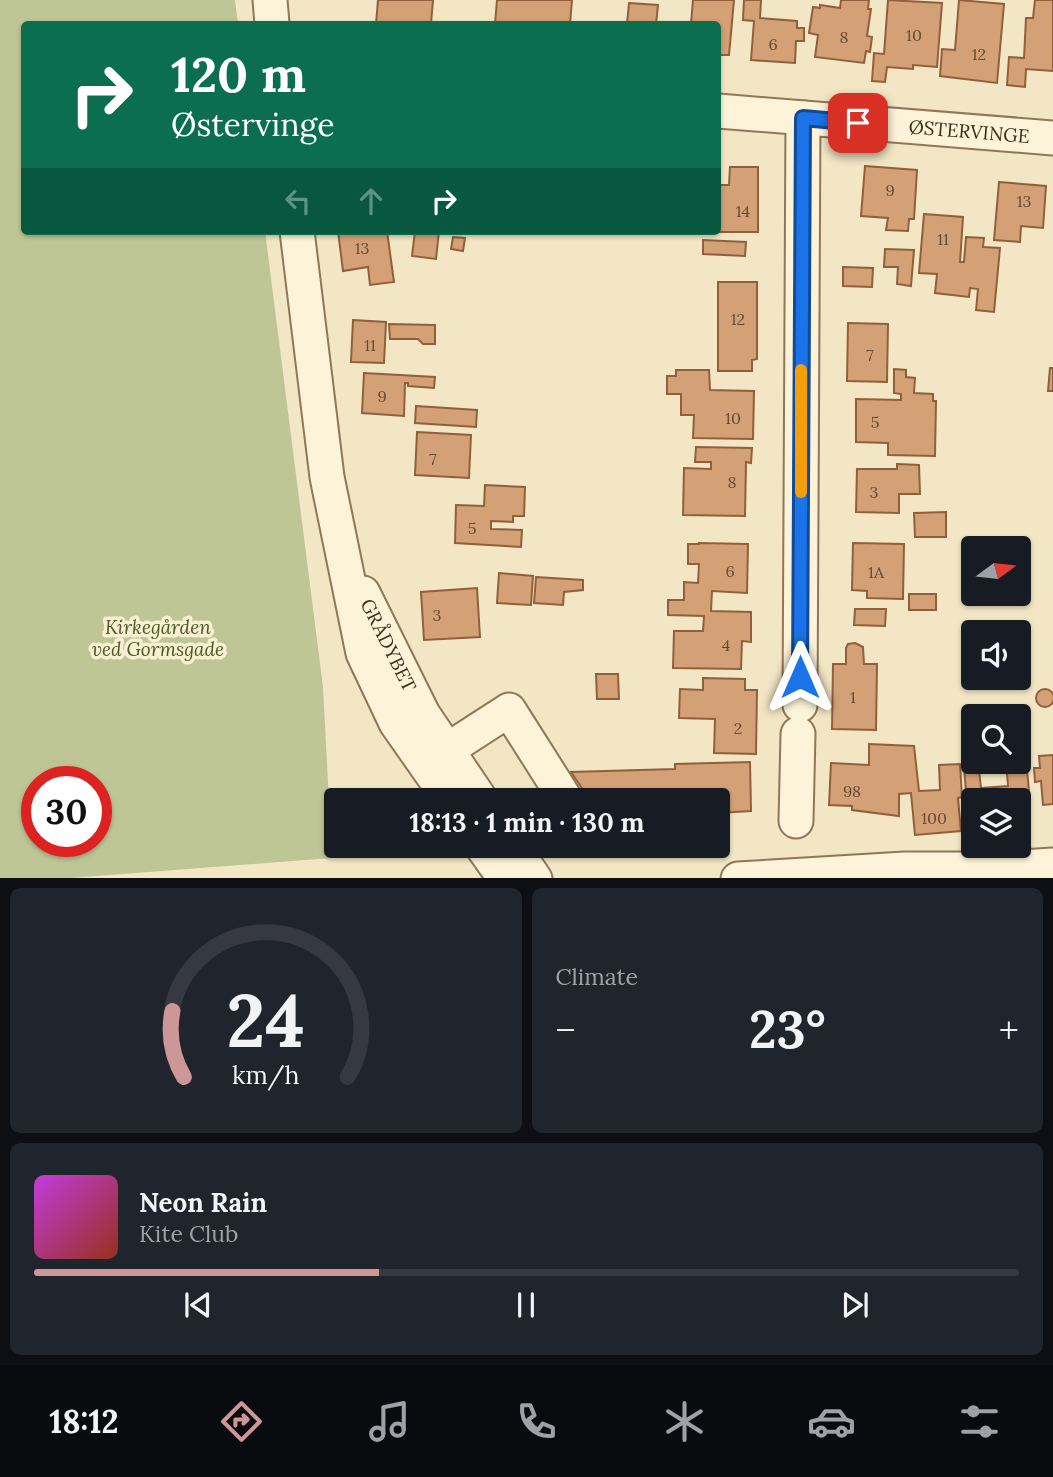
<!DOCTYPE html>
<meta charset="utf-8">
<style>
:root{--surface:#171b24;--page:#20242c;--text:#f1f3f6;--muted:#9ea1a6;--line:#363941;--accent:#ce9797}
body{margin:0;font-family:Lora,serif;background:var(--page);color:var(--text);height:100vh;display:flex;flex-direction:column;font-size:26px;white-space:nowrap}
*{box-sizing:border-box;margin:0}
p{font-size:23px;color:var(--muted)}
.icon{flex:none;width:38px;height:38px;fill:none;stroke:currentColor;stroke-width:2;stroke-linecap:round;stroke-linejoin:round}
.map{position:relative;height:878px;overflow:hidden}
.side{display:flex;flex-direction:column;gap:10px;padding:10px;background:#0d0f14;flex:1}
.side>*{flex:none}
.banner{position:absolute;left:21px;top:21px;width:700px;height:214px;border-radius:7px;box-shadow:0 2px 5px #0004;background:#0b6e4f;color:#fff;overflow:hidden}
.needle{width:46px;rotate:75deg}
.controls{position:absolute;left:961px;top:536px;display:grid;gap:14px}
.controls a{display:grid;place-items:center;width:70px;height:70px;border-radius:7px;background:var(--surface);box-shadow:0 2px 5px #0004;font-size:35px}
.speed{position:absolute;left:21px;top:766px;display:flex;gap:14px;font-size:35px;font-weight:700;text-align:center}
.speed>*{display:grid;place-content:center;width:91px;height:91px;border-radius:50%;background:var(--surface);box-shadow:0 2px 5px #0004;line-height:1}
.speed .limit{border:10px solid #d22;background:#fff;color:#111}
.pin{position:absolute;display:grid;place-items:center;width:60px;height:60px;color:#fff;margin:-30px;border-radius:14px;box-shadow:0 4px 10px #0006}
.me{position:absolute;width:77px;margin:-38px;rotate:0deg;stroke-linejoin:round;filter:drop-shadow(0 0 5px #0008)}
.turn{display:flex;align-items:center;gap:24px;height:147px;padding:0 35px;font-size:32px}
.turn .icon{width:91px;height:91px;stroke-width:2.5}
.turn b{display:block;font-size:49px;line-height:60px}
.lanes{display:flex;align-items:center;height:66px;padding:0 35px;background:#0003;justify-content:center;gap:35px;direction:ltr}
.lanes .off{opacity:.35}
.big{font-size:52px;font-weight:700;line-height:1.1}
.side .card{flex:1;display:flex;flex-direction:column;justify-content:center;gap:10px;min-width:0;padding:0 24px;border-radius:10px;background:var(--page)}
.side .dial{align-items:center;gap:0}
.dial svg{height:182px;overflow:visible;fill:none;stroke:var(--line);stroke-width:7;stroke-linecap:round;text-anchor:middle}
.dial text{fill:var(--text);stroke:none}
.song{display:flex;align-items:center;gap:21px}
.cover{width:84px;height:84px;border-radius:10px;background:linear-gradient(135deg,hsl(290 70% 55%),hsl(10 70% 35%))}
.played{height:7px;border-radius:4px;background:linear-gradient(90deg,var(--accent) 35%,var(--line) 35%)}
.keys{display:flex;justify-content:space-around;direction:ltr}
.heat{display:flex;justify-content:space-between;align-items:center;font-size:38px;direction:ltr}
.side .tiles{flex:1;display:grid;gap:10px;grid-template-columns:1fr 1fr}
.card:last-child{grid-column:span 2}
.trip{position:absolute;left:324px;top:788px;width:406px;height:70px;border-radius:7px;background:var(--surface);box-shadow:0 2px 5px #0004;font-weight:700;line-height:70px;text-align:center}
.dock{display:flex;height:112px;justify-content:space-around;align-items:center;background:#090b0e;color:var(--muted)}
.dock .icon{width:49px;height:49px}
.dock .on{color:var(--accent)}
.dock b{font-size:32px;color:var(--text)}
.map>svg:first-child{display:block}
.cemetery{fill:#bfc696;fill-rule:evenodd}
.building{fill:#d4a176;stroke:#91603b;stroke-width:2}
.lines{fill:none;stroke-linecap:round;stroke-linejoin:round}
.minor-casing{stroke:#8f7758;stroke-width:37}
.minor{stroke:#fcf3d8;stroke-width:33}
.route-casing{stroke:#114b97;stroke-width:18}
.route{stroke:#1a73e8;stroke-width:12}
.slow{stroke:#f59e0b;stroke-width:12}
.labels{text-anchor:middle;dominant-baseline:central;stroke-width:7;stroke-linejoin:round;paint-order:stroke}
.number-label{font-size:16px;fill:#644b33}
.street-label{font-size:19px;fill:#3e2e1d;stroke:#f9f0d4}
.park-label{font-size:19px;font-style:italic;fill:#4b5c22;stroke:#f9f0d4}
</style>
<div class="map">
<svg width="1053" height="879" viewBox="0 0 1053 879">
<rect width="100%" height="100%" fill="#f2e6c4"/>
<path class="cemetery" d="M0 0H235L238 24H24V231H265L323 687 332 858 71 878H0ZM37 782H96V842H37Z"/>
<g class="building">
<polygon points="378,0 433,0 431,24 376,24"/>
<polygon points="497,0 572,0 570,24 495,24"/>
<polygon points="693,0 734,0 729,55 718,55 718,24 691,24"/>
<polygon points="744,0 761,0 760,18 797,21 797,28 804,28 804,41 796,41 795,63 751,60 754,21 743,20"/>
<polygon points="841,0 869,0 868,9 871,9 867,36 872,37 870,52 866,51 864,63 815,57 818,35 809,33 813,7 820,8 820,5 840,8"/>
<polygon points="888,0 942,3 937,67 913,65 913,69 887,67 885,82 872,81 874,53 884,54"/>
<polygon points="959,0 1004,4 997,83 940,76 942,49 955,50"/>
<polygon points="1035,0 1053,0 1053,71 1026,69 1025,87 1007,85 1009,57 1024,58 1026,18 1033,18"/>
<polygon points="629,3 658,5 656,24 627,24"/>
<polygon points="865,166 917,170 914,219 909,219 908,231 886,230 888,218 861,216"/>
<polygon points="730,167 758,167 758,232 716,232 718,231 718,185 729,185"/>
<polygon points="999,182 1046,186 1043,228 1021,226 1020,242 994,240"/>
<polygon points="924,214 963,217 960,262 964,262 966,237 984,238 983,247 1000,248 994,312 976,310 978,289 970,288 969,297 935,293 937,274 919,273"/>
<polygon points="338,231 387,231 394,282 370,285 368,267 343,271"/>
<polygon points="415,231 439,231 436,259 412,256"/>
<polygon points="453,237 465,238 463,251 451,249"/>
<polygon points="703,240 746,242 745,256 703,254"/>
<polygon points="885,249 914,250 911,286 897,284 898,267 884,267"/>
<polygon points="843,267 873,268 872,287 843,286"/>
<polygon points="718,282 757,282 757,359 752,360 752,371 718,371"/>
<polygon points="353,320 386,322 384,363 351,362"/>
<polygon points="848,323 888,324 887,382 847,381"/>
<polygon points="389,324 435,325 435,344 423,344 418,339 390,339"/>
<polygon points="1050,368 1053,368 1053,391 1048,391"/>
<polygon points="894,369 906,370 906,377 915,378 914,393 933,394 933,401 936,401 935,456 888,455 888,443 856,442 856,399 901,400 901,394 894,393"/>
<polygon points="676,370 709,370 710,390 754,391 753,439 693,438 694,415 681,415 681,394 667,394 667,376 676,376"/>
<polygon points="364,373 435,377 434,388 408,386 408,383 405,383 404,416 362,413"/>
<polygon points="416,406 477,410 476,427 415,423"/>
<polygon points="417,432 471,435 469,478 415,475"/>
<polygon points="696,447 752,448 751,463 746,462 745,516 683,515 684,468 711,469 711,462 695,462"/>
<polygon points="897,464 919,465 920,494 899,494 899,513 856,512 857,469 897,469"/>
<polygon points="485,485 525,487 524,516 513,516 513,522 491,521 491,529 522,530 521,547 455,543 456,505 484,506"/>
<polygon points="946,512 946,537 915,537 914,513"/>
<polygon points="699,543 748,544 747,593 712,591 711,611 751,612 751,642 742,641 741,669 673,668 674,631 703,631 704,616 668,615 668,600 684,600 684,582 698,583 699,564 688,564 688,544 699,544"/>
<polygon points="853,543 904,544 903,599 867,598 867,591 852,590"/>
<polygon points="499,573 533,576 531,605 497,603"/>
<polygon points="536,577 583,580 583,590 564,592 563,605 534,603"/>
<polygon points="477,588 480,637 424,640 421,592"/>
<rect x="909" y="594" width="27" height="16"/>
<polygon points="855,609 886,609 885,626 854,625"/>
<polygon points="855,643 863,647 864,664 877,664 876,730 832,729 833,664 846,664 846,648 848,644"/>
<polygon points="596,674 618,674 619,699 597,699"/>
<polygon points="703,678 745,679 745,690 757,690 756,754 714,753 715,719 679,718 680,689 703,690"/>
<circle cx="1045" cy="698" r="9"/>
<polygon points="869,744 914,746 919,791 940,790 939,765 960,764 962,797 958,798 961,831 915,835 911,793 899,794 899,816 852,810 852,806 829,805 831,763 869,765"/>
<polygon points="973,754 973,761 978,761 981,788 1008,786 1006,761 1018,761 1018,760 1026,759 1029,791 1025,792 1027,824 1018,825 1018,800 973,800 973,828 969,829 963,755"/>
<polygon points="1053,755 1053,804 1043,805 1041,781 1035,782 1034,768 1040,768 1039,756"/>
<polygon points="750,762 751,811 718,813 718,800 590,800 571,772 675,769 675,764"/>
</g>
<g class="lines">
<defs>
<g id="minor">
<polyline points="270,0 272,24"/>
<path id="s1" d="M718 111 1053 138"/>
<polyline points="297,231 327,477 363,653 396,723 450,800"/>
<path id="s2" d="M363 593 423 714 481 800"/>
<polyline points="800,705 803,118"/>
<polyline points="430,761 509,710 566,800"/>
<polyline points="796,821 798,734"/>
<polyline points="481,845 505,879"/>
<polyline points="512,845 535,879"/>
<polyline points="738,879 905,869 985,869 1053,865"/>
</g>
</defs>
<use href="#minor" class="minor-casing"/>
<use href="#minor" class="minor"/>
</g>
<g class="lines">
<defs>
<polyline id="route" points="800,677 803,118 858,123"/>
</defs>
<use href="#route" class="route-casing"/>
<use href="#route" class="route"/>
<polyline class="slow" points="801,492 801,370"/>
</g>
<g class="labels">
<g class="number-label">
<text x="914" y="35">10</text>
<text x="844" y="37">8</text>
<text x="773" y="44">6</text>
<text x="979" y="54">12</text>
<text x="890" y="190">9</text>
<text x="1024" y="201">13</text>
<text x="743" y="211">14</text>
<text x="943" y="239">11</text>
<text x="362" y="248">13</text>
<text x="738" y="319">12</text>
<text x="370" y="345">11</text>
<text x="870" y="355">7</text>
<text x="382" y="396">9</text>
<text x="733" y="418">10</text>
<text x="875" y="422">5</text>
<text x="433" y="459">7</text>
<text x="732" y="482">8</text>
<text x="874" y="492">3</text>
<text x="472" y="528">5</text>
<text x="730" y="571">6</text>
<text x="876" y="572">1A</text>
<text x="437" y="615">3</text>
<text x="726" y="645">4</text>
<text x="853" y="697">1</text>
<text x="738" y="728">2</text>
<text x="852" y="791">98</text>
<text x="934" y="818">100</text>
</g>
<g class="street-label">
<text stroke="none"><textPath href="#s1" startOffset="252">ØSTERVINGE</textPath></text>
<text stroke="none"><textPath href="#s2" startOffset="58">GRÅDYBET</textPath></text>
</g>
<g class="park-label">
<text x="158" y="627">Kirkegården<tspan x="158" dy="22">ved Gormsgade</tspan></text>
</g>
</g>
</svg>
<div class="controls">
<a><svg class="needle" viewBox="-14 -14 28 28"><path d="M0-13l5 13h-10z" fill="#e53935"/><path d="M0 13l5-13h-10z" fill="#9ea1a6"/></svg></a>
<a><svg class="icon" aria-label="sound" viewBox="0 0 24 24"><path d="M4 9h4l5-4v14l-5-4H4zM17 9q2 3 0 6"/></svg></a>
<a><svg class="icon" aria-label="search" viewBox="0 0 24 24"><circle cx="10" cy="10" r="6"/><path d="M15 15l6 6"/></svg></a>
<a><svg class="icon" aria-label="layers" viewBox="0 0 24 24"><path d="M12 4l9 5-9 5-9-5zM3 14l9 5 9-5"/></svg></a>
</div>
<div class="speed"><div class="limit">30</div></div>
<div class="pin" style="left:858px;top:123px;background:#d93025"><svg class="icon" aria-label="arrive" viewBox="0 0 24 24"><path d="M6 21V4h12l-3 4 3 4H6"/></svg></div>
<svg class="me" style="left:800px;top:677px" viewBox="-20 -20 40 40"><path d="M0-17L14 15 0 8-14 15z" fill="#1a73e8" stroke="#fff" stroke-width="4"/></svg>
<div class="trip">18:13 · 1 min · 130 m</div>
<div class="banner">
<div class="turn"><svg class="icon" aria-label="right" viewBox="0 0 24 24"><path d="M7 20v-9h11M14 6l5 5-5 5"/></svg><div><b>120 m</b>Østervinge</div></div>
<div class="lanes"><svg class="icon off" aria-label="left" viewBox="0 0 24 24"><path d="M17 20v-9H6M10 6l-5 5 5 5"/></svg><svg class="icon off" aria-label="ahead" viewBox="0 0 24 24"><path d="M12 20V5M6 11l6-6 6 6"/></svg><svg class="icon" aria-label="right" viewBox="0 0 24 24"><path d="M7 20v-9h11M14 6l5 5-5 5"/></svg></div>
</div>
</div>
<section class="side">
<div class="tiles">
<div class="card dial"><svg viewBox="0 0 100 80">
<path d="M14 69A42 42 0 1 1 86 69"/>
<path d="M14 69A42 42 0 0 1 9 40" stroke="#ce9797"/>
<text x="50" y="56" font-size="32" font-weight="700">24</text>
<text x="50" y="72" font-size="11">km/h</text>
</svg></div>
<div class="card"><p>Climate</p>
<div class="heat"><a>−</a><b class="big">23°</b><a>+</a></div>
</div>
<div class="card">
<div class="song"><i class="cover"></i><div><b>Neon Rain</b><p>Kite Club</p></div></div>
<div class="played"></div>
<div class="keys"><svg class="icon" aria-label="previous" viewBox="0 0 24 24"><path d="M18 5L8 12l10 7zM5 5v14"/></svg><svg class="icon" aria-label="pause" viewBox="0 0 24 24"><path d="M8 5v14M16 5v14"/></svg><svg class="icon" aria-label="next" viewBox="0 0 24 24"><path d="M6 5l10 7-10 7zM19 5v14"/></svg></div>
</div>
</div>
</section>
<nav class="dock">
<b>18:12</b>
<svg class="icon on" aria-label="directions" viewBox="0 0 24 24"><path d="M12 3l9 9-9 9-9-9zM9 14v-3h6M13 9l2 2-2 2"/></svg>
<svg class="icon" aria-label="music" viewBox="0 0 24 24"><path d="M9 18V5l10-2v13"/><circle cx="6" cy="18" r="3"/><circle cx="16" cy="16" r="3"/></svg>
<svg class="icon" aria-label="phone" viewBox="0 0 24 24"><path d="M5 4h4l2 5-3 2q2 4 5 5l2-3 5 2v4C11 20 4 13 5 4z"/></svg>
<svg class="icon" aria-label="climate" viewBox="0 0 24 24"><path d="M12 3v18M4 7l16 10M4 17L20 7"/></svg>
<svg class="icon" aria-label="car" viewBox="0 0 24 24"><path d="M5 17H2v-5l4-1 3-4h7l3 4 3 1v5h-3M9 17h6M6 11h13"/><circle cx="7" cy="17" r="2"/><circle cx="17" cy="17" r="2"/></svg>
<svg class="icon" aria-label="filters" viewBox="0 0 24 24"><path d="M4 7h16M4 17h16"/><circle cx="9" cy="7" r="2"/><circle cx="15" cy="17" r="2"/></svg>
</nav>
